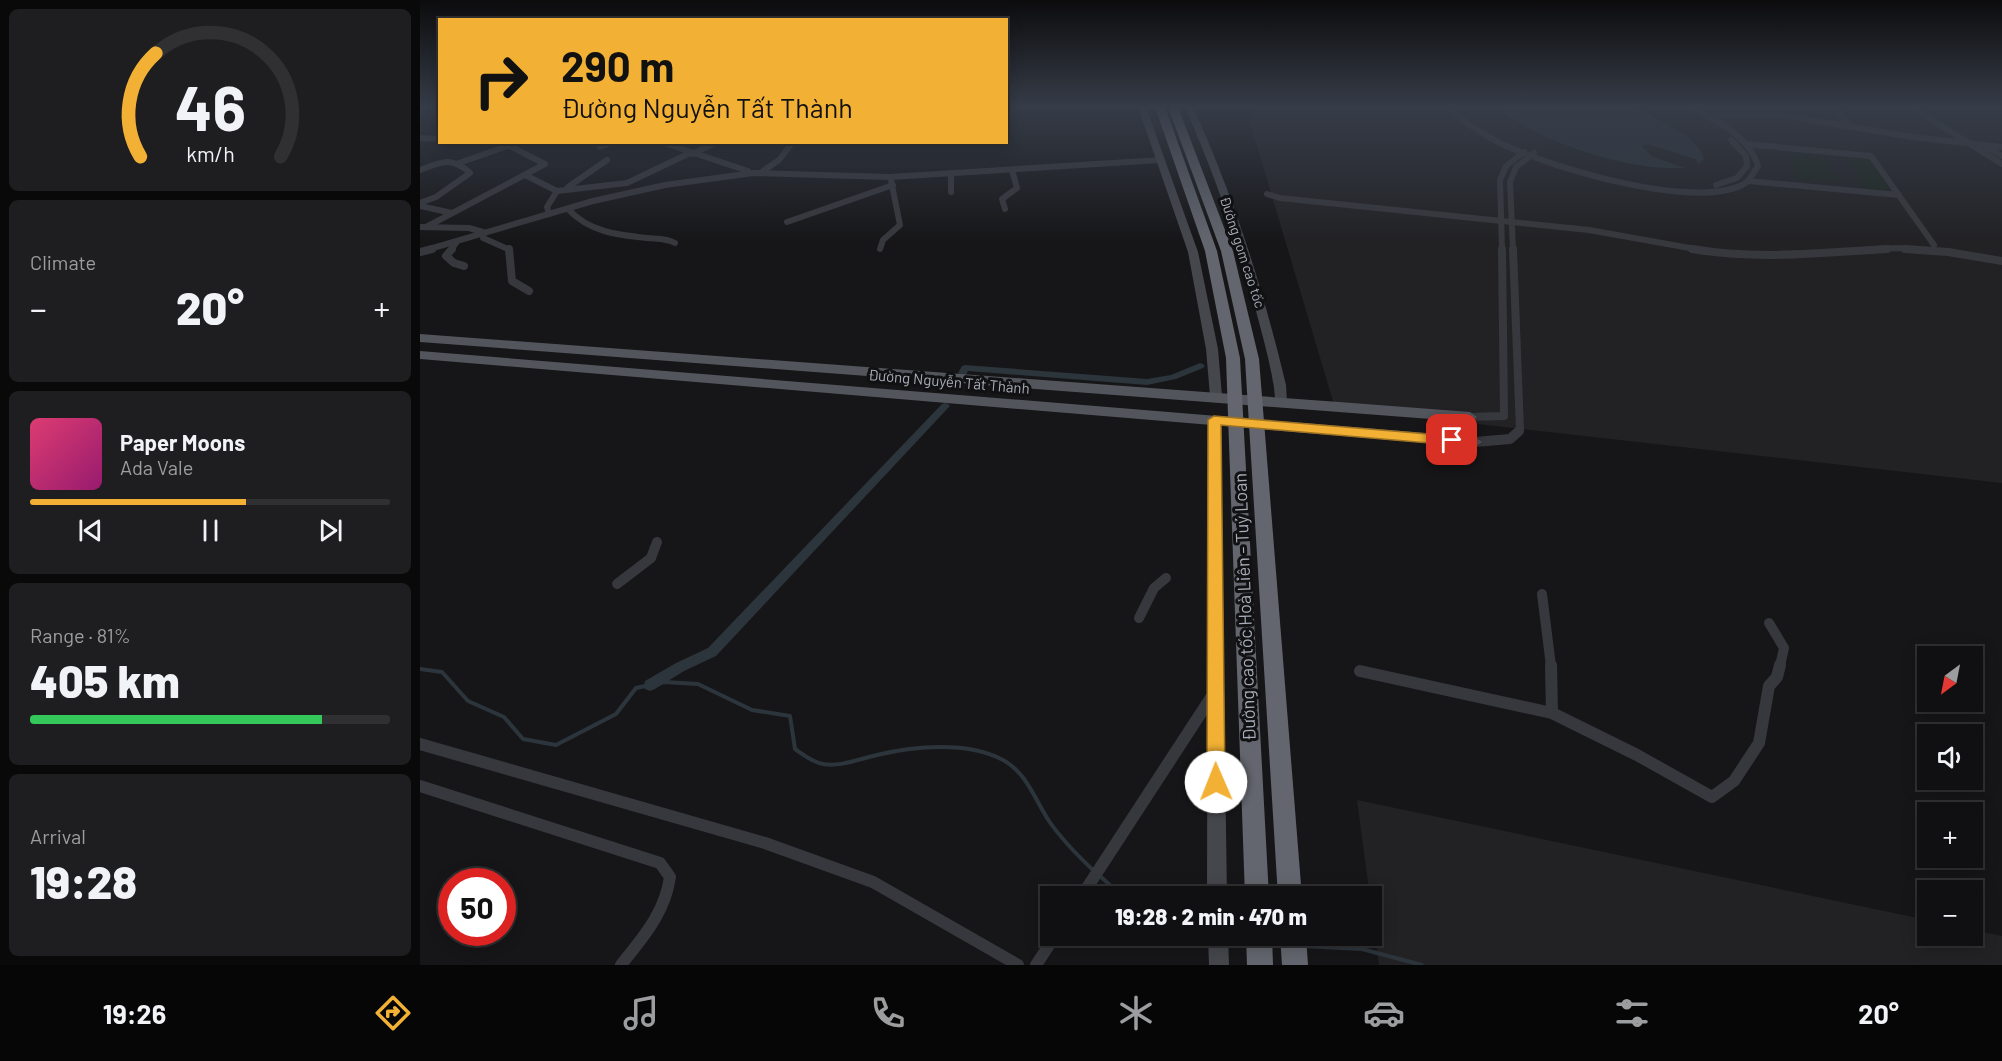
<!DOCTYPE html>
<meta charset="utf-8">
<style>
:root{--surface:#101012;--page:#1e1e20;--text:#f1f3f6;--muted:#9c9d9f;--line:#303032;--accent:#f2b134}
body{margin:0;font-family:Barlow,sans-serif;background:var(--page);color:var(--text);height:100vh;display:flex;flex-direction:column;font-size:22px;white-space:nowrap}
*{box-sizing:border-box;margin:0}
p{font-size:20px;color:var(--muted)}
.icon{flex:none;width:33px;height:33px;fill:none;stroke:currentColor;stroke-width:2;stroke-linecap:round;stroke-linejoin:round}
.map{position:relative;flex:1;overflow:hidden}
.sheet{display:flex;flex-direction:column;gap:9px;padding:9px;background:#09090a;width:420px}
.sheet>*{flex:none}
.guide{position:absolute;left:18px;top:18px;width:570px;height:126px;border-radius:0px;box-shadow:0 3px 15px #0003,0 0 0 2px var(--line);background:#f2b134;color:#111;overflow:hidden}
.needle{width:39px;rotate:212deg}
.controls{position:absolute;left:1497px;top:646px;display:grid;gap:12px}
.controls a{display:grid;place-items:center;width:66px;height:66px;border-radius:0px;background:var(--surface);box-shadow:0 3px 15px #0003,0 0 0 2px var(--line);font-size:30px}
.speed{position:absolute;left:18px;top:868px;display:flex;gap:12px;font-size:30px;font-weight:700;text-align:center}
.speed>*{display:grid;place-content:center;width:78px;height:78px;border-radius:50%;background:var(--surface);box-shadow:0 3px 15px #0003,0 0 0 2px var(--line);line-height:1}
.speed .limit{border:9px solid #d22;background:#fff;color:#111}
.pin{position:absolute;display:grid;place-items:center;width:51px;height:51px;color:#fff;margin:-26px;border-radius:12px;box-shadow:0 3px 9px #0006}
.me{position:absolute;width:66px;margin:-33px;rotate:359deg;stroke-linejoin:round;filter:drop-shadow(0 0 4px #0008)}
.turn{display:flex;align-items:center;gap:21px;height:126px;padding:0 24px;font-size:27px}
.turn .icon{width:78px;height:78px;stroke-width:2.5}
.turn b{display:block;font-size:42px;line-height:51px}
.big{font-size:45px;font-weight:800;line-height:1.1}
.sheet .tile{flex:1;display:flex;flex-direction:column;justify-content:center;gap:9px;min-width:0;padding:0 21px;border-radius:9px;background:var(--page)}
.sheet .dial{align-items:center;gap:0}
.dial svg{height:156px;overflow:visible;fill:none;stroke:var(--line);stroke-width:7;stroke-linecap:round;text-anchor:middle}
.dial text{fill:var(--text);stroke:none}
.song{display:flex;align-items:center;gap:18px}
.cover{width:72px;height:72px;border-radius:9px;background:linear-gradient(135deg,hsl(340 70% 55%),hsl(320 70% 35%))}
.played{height:6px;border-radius:3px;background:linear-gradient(90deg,var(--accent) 60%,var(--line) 60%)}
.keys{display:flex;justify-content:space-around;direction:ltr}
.heat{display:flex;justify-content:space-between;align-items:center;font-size:33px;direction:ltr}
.charge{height:9px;border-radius:4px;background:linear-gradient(90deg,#34c759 81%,var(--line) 0)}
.trip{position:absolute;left:620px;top:886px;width:342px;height:60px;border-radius:0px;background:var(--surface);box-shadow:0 3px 15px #0003,0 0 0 2px var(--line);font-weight:800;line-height:60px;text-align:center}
.tab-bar{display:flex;height:96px;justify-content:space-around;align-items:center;background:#060607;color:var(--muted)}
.tab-bar .icon{width:42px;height:42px}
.tab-bar .selected{color:var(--accent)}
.tab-bar b{font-size:27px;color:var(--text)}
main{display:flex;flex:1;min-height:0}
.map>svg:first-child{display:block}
.built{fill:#222225}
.green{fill:#1e261f}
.water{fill:#2c353c}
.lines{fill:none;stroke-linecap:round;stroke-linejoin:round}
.stream{stroke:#2c353c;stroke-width:4}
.canal{fill:#2c353c;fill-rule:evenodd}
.street-far3{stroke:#37383d;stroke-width:6}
.street-far2{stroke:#37383d;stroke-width:8}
.street-far1{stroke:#37383d;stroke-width:10}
.street{stroke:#37383d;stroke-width:12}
.secondary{fill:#45474d;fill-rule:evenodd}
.primary{fill:#53555c;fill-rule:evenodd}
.highway{fill:#63666e;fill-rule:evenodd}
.route{fill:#f2b134;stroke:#9d7322;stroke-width:1.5}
.labels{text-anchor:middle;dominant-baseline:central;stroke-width:6;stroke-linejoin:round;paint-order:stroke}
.far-street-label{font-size:14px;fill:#a8adb8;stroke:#111113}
.street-label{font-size:15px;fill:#a8adb8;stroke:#111113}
.near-street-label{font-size:18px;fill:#a8adb8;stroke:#111113}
</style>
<main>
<section class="sheet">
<div class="tile dial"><svg viewBox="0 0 100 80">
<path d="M14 69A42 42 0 1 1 86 69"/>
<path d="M14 69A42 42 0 0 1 22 16" stroke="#f2b134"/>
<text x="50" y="56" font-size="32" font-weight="700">46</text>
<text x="50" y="72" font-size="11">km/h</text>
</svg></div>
<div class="tile"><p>Climate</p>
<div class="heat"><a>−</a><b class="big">20°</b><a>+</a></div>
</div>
<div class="tile">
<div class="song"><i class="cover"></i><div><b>Paper Moons</b><p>Ada Vale</p></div></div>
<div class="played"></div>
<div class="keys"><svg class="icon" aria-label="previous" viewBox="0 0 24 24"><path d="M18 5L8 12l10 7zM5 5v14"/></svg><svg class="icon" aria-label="pause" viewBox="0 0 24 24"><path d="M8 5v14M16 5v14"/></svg><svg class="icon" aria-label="next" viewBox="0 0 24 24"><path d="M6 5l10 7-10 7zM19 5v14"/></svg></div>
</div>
<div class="tile"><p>Range · 81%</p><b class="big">405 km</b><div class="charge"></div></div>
<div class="tile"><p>Arrival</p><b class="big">19:28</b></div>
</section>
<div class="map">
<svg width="1582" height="965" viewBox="0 0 1582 965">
<rect width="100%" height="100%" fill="#161618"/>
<g class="built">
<polygon points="839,107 1582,107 1582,483 915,408 829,119"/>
<polygon points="937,800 1507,920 1508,936 1552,936 1553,930 1582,936 1582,965 959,965"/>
</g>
<g class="green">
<polygon points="1364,153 1404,157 1420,183 1378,179"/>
<polygon points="1424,156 1450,159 1472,192 1446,190"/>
</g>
<path class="water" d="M1075 107H1216L1267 136 1281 151 1284 159 1279 164 1275 159 1228 144 1221 146 1232 156 1265 168C1206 171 1122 143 1075 107Z"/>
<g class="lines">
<g class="stream">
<path d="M0 669 22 672 48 701 84 717 103 739 136 745 196 714 216 688 244 682 278 684 332 710 370 716 375 749C384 755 392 762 403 764 421 767 439 759 457 755 494 746 548 741 583 760 607 773 615 800 629 821 642 840 658 856 675 872"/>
<polyline points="680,876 703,897"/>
<polyline points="779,936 792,940"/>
<polyline points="805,941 828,943"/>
<polyline points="850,944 864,945"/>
<polyline points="883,946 942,949 1002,965"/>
</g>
<g class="canal">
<polygon points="780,363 783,364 785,366 783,368 756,379 727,385 548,371 546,375 543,376 538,373 542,366 545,365 727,379 751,375"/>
<polygon points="525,403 528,404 530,406 528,408 296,656 264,671 235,689 230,691 225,689 224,685 225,681 256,663 288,648 522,404"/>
</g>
<g class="street-far3">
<path d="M1027 107C1043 122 1061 133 1080 143 1129 167 1274 211 1324 184 1330 181 1334 171 1338 166 1329 136 1296 120 1270 107"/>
<polyline points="1416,107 1429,126"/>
<polyline points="1491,107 1582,164"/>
<polyline points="1287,116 1359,115 1493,137 1582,147"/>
<polyline points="0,138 20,139"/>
<polyline points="241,142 328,171"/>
<polyline points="1325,144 1451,156 1514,245"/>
<polyline points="180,147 193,142"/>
<polyline points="1566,147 1582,156"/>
<polyline points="272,154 297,142"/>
<polyline points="39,163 90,145"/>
<path d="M0 170C22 162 31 156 50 173L16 197 0 203"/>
<polyline points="343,171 359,160 373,142"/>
<polyline points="531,173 531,192"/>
<polyline points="105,175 137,191 127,207 129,214"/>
<polyline points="1328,181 1479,195"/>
<polyline points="1296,185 1317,178 1327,166 1326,156 1311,140"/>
<polyline points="148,187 187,160"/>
<polyline points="137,191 207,183 270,153"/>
<polyline points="847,194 860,198 1169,230 1281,250"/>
<polyline points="0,206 32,213"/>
<path d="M148 209C169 232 198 235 227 238 237 239 246 238 255 243"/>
<polyline points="585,209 582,199 597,188 592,170"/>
<polyline points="367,222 473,185"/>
<polyline points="0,227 49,228 63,232 63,238 90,250"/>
<polyline points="6,227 125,164 82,142"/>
<polyline points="460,249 463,240 480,225 471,180"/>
<polyline points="6,250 173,201 245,185 333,173 470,177 741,160"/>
<polyline points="31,250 36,243"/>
<polyline points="1082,250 1080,180 1086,166 1104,152"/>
<polyline points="1093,250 1090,182 1096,167 1114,153"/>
<polyline points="1443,250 1477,248 1504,250"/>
</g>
<g class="street-far2">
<polyline points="32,249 26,256 34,263 44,266"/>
<polyline points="89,249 92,281 109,291"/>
<polyline points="1093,249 1100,430 1097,432"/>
<path d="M1272 249C1337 260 1402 253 1467 249"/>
<polyline points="1485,249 1528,252 1582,261"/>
<polyline points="0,252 12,249"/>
<polyline points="1050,417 1084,416 1082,249"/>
</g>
<g class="street-far1">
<polyline points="1055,442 1090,439 1099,431"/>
<polyline points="197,584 231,558 237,542"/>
<polyline points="1122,594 1131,666"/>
<polyline points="719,618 734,588 746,578"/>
<polyline points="1349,623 1364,648 1360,666"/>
</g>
<g class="street">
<polyline points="1131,665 1132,713"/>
<polyline points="940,671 1132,713 1217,755 1292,797 1314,781 1339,743 1349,686 1357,677 1360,665"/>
<polyline points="0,744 345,843 453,882 598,965"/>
<path d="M0 786 240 863 250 877C245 913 223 937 201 965"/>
<polyline points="661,897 794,693"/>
<polyline points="616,965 635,936"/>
</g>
<g class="secondary">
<polygon points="718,107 726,107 778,252 798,349 802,396 800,399 796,400 790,396 786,349 768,252"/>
<path d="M765 107H773C814 197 843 289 866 385L867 402 865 405H857C854 398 855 390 853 382 849 358 842 334 836 311 818 241 794 173 765 107Z"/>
<polygon points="794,416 800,420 807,897 787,897 788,420"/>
<polygon points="788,936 808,936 809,965 789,965"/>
</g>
<g class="primary">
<polygon points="0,334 919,402 1050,412 1057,417 1050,422 131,352 0,342"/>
<polygon points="0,351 1055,437 1062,442 1055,447 0,359"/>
</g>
<g class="highway">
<polygon points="735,107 745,107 797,251 820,358 849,897 825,897 806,358 785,251"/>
<polygon points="748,107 758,107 813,251 839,359 882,897 858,897 825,359 801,251"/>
<polygon points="826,936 852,936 853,965 827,965"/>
<polygon points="860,936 886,936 888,965 862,965"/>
</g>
</g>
<linearGradient id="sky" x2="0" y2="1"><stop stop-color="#0c0c0d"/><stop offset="0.44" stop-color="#363c48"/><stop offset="1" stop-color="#363c48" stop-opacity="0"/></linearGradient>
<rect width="1582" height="242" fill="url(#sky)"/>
<polygon class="route" points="794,416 1032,436 1038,440 1032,445 801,425 805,782 803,788 796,791 790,788 787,782 788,420"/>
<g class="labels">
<g class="far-street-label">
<text transform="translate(823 252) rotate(72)">Đường gom cao tốc</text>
</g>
<g class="street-label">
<text transform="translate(529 381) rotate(5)">Đường Nguyễn Tất Thành</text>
</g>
<g class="near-street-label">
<text transform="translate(824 607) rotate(-92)">Đường cao tốc Hoà Liên - Tuý Loan</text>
</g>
</g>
</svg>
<div class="controls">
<a><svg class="needle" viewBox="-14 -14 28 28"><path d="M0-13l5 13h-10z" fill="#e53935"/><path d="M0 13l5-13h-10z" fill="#9c9d9f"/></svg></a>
<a><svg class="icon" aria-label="sound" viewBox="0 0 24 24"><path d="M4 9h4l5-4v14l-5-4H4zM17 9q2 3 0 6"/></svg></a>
<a>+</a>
<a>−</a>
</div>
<div class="speed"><div class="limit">50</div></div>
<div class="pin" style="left:1032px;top:440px;background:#d93025"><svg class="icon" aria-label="arrive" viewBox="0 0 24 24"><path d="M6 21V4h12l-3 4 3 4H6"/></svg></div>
<svg class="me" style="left:796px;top:782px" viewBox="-20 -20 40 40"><circle r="19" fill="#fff"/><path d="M0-13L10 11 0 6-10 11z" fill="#f2b134"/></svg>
<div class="trip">19:28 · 2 min · 470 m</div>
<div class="guide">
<div class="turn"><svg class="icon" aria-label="right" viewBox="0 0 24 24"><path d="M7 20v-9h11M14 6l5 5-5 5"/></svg><div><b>290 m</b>Đường Nguyễn Tất Thành</div></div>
</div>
</div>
</main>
<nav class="tab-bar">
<b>19:26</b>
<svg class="icon selected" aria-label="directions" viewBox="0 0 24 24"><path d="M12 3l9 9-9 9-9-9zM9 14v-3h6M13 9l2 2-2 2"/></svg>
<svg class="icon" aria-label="music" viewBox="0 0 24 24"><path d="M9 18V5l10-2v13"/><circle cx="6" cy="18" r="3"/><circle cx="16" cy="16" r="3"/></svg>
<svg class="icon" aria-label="phone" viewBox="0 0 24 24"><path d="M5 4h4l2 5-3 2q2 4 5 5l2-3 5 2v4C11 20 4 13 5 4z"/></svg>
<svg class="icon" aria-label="climate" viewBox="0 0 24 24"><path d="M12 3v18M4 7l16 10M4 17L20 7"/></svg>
<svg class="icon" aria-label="car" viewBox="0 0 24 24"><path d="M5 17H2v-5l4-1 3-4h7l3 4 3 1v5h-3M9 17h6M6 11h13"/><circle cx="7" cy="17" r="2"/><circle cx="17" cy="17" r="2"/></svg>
<svg class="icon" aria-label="filters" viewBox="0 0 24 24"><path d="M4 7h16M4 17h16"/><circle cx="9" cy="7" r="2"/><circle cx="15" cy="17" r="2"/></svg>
<b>20°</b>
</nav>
